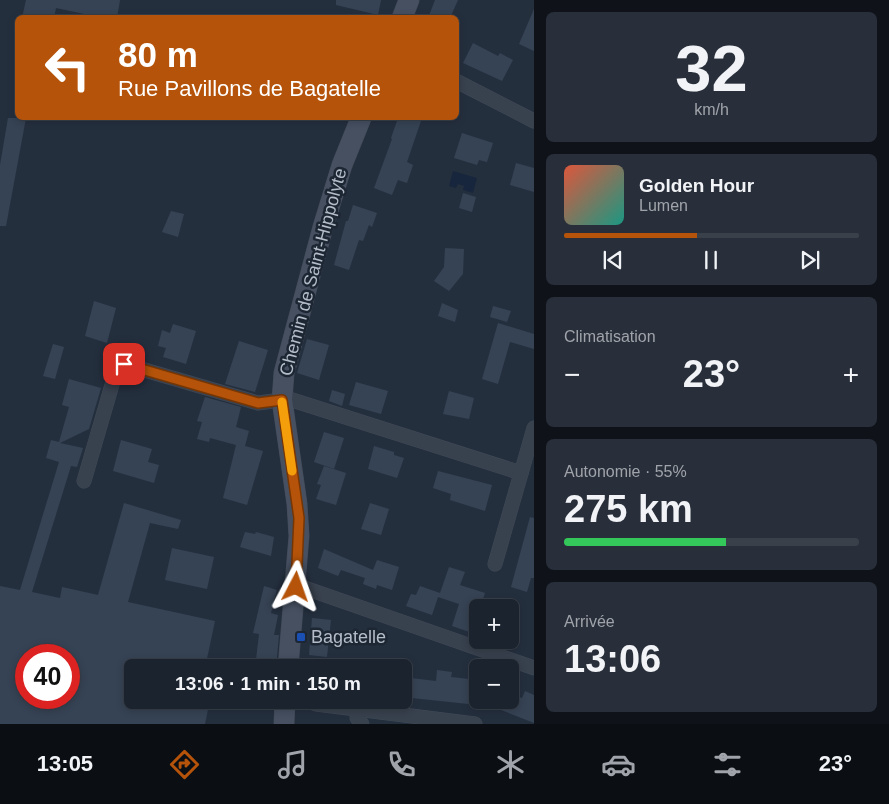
<!DOCTYPE html>
<html lang="fr">
<meta charset="utf-8">
<style>
:root{--surface:#1b232e;--page:#282f3a;--text:#f1f3f6;--muted:#a0a4aa;--line:#39404a;--accent:#b45309}
body{margin:0;font-family:Arial,sans-serif;background:var(--page);color:var(--text);height:100vh;display:flex;flex-direction:column;font-size:19px;white-space:nowrap}
*{box-sizing:border-box;margin:0}
p{font-size:16px;color:var(--muted)}
.icon{flex:none;width:28px;height:28px;fill:none;stroke:currentColor;stroke-width:2;stroke-linecap:round;stroke-linejoin:round}
.map{position:relative;flex:1;overflow:hidden}
.drawer{display:flex;flex-direction:column;gap:12px;padding:12px;background:#0f1319;width:355px}
.drawer>*{flex:none}
.guide{position:absolute;left:15px;top:15px;width:444px;height:105px;border-radius:8px;box-shadow:0 2px 8px #0003,0 0 0 1px var(--line);background:#b45309;color:#fff;overflow:hidden}
.fabs{position:absolute;left:469px;top:599px;display:grid;gap:10px}
.fabs a{display:grid;place-items:center;width:50px;height:50px;border-radius:8px;background:var(--surface);box-shadow:0 2px 8px #0003,0 0 0 1px var(--line);font-size:25px}
.speed{position:absolute;left:15px;top:644px;display:flex;gap:10px;font-size:25px;font-weight:700;text-align:center}
.speed>*{display:grid;place-content:center;width:65px;height:65px;border-radius:50%;background:var(--surface);box-shadow:0 2px 8px #0003,0 0 0 1px var(--line);line-height:1}
.speed .limit{border:8px solid #d22;background:#fff;color:#111}
.pin{position:absolute;display:grid;place-items:center;width:42px;height:42px;color:#fff;margin:-21px;border-radius:10px;box-shadow:0 2px 8px #0006}
.me{position:absolute;width:55px;margin:-28px;rotate:4deg;stroke-linejoin:round;filter:drop-shadow(0 0 4px #0008)}
.turn{display:flex;align-items:center;gap:18px;height:105px;padding:0 20px;font-size:22px}
.turn .icon{width:65px;height:65px;stroke-width:2.5}
.turn b{display:block;font-size:35px;line-height:42px}
.big{font-size:38px;font-weight:600;line-height:1.1}
.drawer .tile{flex:1;display:flex;flex-direction:column;justify-content:center;gap:8px;min-width:0;padding:0 18px;border-radius:8px;background:var(--page)}
.drawer .dial{align-items:center;gap:0}
.dial b{font-size:65px;line-height:1}
.song{display:flex;align-items:center;gap:15px}
.cover{width:60px;height:60px;border-radius:8px;background:linear-gradient(135deg,hsl(10 70% 55%),hsl(170 70% 35%))}
.played{height:5px;border-radius:2px;background:linear-gradient(90deg,var(--accent) 45%,var(--line) 45%)}
.keys{display:flex;justify-content:space-around;direction:ltr}
.heat{display:flex;justify-content:space-between;align-items:center;font-size:28px;direction:ltr}
.charge{height:8px;border-radius:4px;background:linear-gradient(90deg,#34c759 55%,var(--line) 0)}
.trip{position:absolute;left:124px;top:659px;width:288px;height:50px;border-radius:8px;background:var(--surface);box-shadow:0 2px 8px #0003,0 0 0 1px var(--line);font-weight:600;line-height:50px;text-align:center}
.dock{display:flex;height:80px;justify-content:space-around;align-items:center;background:#0b0e12;color:var(--muted)}
.dock .icon{width:35px;height:35px}
.dock .active{color:var(--accent)}
.dock b{font-size:22px;color:var(--text)}
main{display:flex;flex:1;min-height:0}
.map>svg:first-child{display:block}
.water{fill:#17263c}
.building{fill:#364354;fill-rule:evenodd}
.lines{fill:none;stroke-linecap:round;stroke-linejoin:round}
.street-casing{stroke:#414a57;stroke-width:15}
.secondary-casing{stroke:#414a57;stroke-width:21}
.street{stroke:#38414e;stroke-width:14}
.secondary{stroke:#465061;stroke-width:20}
.route-casing{stroke:#753606;stroke-width:12}
.route{stroke:#b45309;stroke-width:9}
.slow{stroke:#f59e0b;stroke-width:9}
.transit-dot{fill:#1a4fb4;stroke:#1d2633;stroke-width:2}
.labels{text-anchor:middle;dominant-baseline:central;stroke-width:5;stroke-linejoin:round;paint-order:stroke}
.street-label{font-size:18px;fill:#b4bcc9;stroke:#1d2633}
.poi-label{font-size:18px;fill:#b4bcc9;stroke:#1d2633;text-anchor:start}
</style>
<main>
<div class="map">
<svg width="534" height="724" viewBox="0 0 534 724">
<rect width="100%" height="100%" fill="#242f3e"/>
<polygon class="water" points="453,171 477,178 473,193 463,190 464,186 458,184 456,188 449,186"/>
<g class="building">
<polygon points="26,0 120,0 117,18 103,18 56,8 54,18 22,18"/>
<polygon points="336,0 381,0 378,15 336,5"/>
<polygon points="435,0 458,0 450,18 428,18"/>
<polygon points="534,9 534,51 519,44"/>
<polygon points="473,43 498,56 500,53 513,60 502,81 463,63"/>
<polygon points="8,118 26,118 6,226 0,226 0,165"/>
<polygon points="398,118 422,118 407,162 413,165 407,183 398,180 392,195 374,188 392,139 391,138"/>
<polygon points="462,133 493,143 487,162 479,160 477,165 454,158"/>
<polygon points="516,163 534,168 534,192 510,185"/>
<polygon points="463,193 476,197 472,212 459,208"/>
<polygon points="353,205 377,213 372,227 369,225 363,241 359,240 349,270 334,265 346,221 348,221"/>
<polygon points="171,211 184,214 178,237 162,232"/>
<polygon points="445,248 464,249 463,274 449,291 434,281 444,267"/>
<polygon points="94,301 116,308 107,343 85,336"/>
<polygon points="442,303 458,310 455,322 438,316"/>
<polygon points="493,306 511,311 507,322 490,317"/>
<polygon points="498,323 534,334 534,349 510,342 498,384 482,379"/>
<polygon points="173,324 196,331 186,364 163,357 166,348 158,346 162,330 170,333"/>
<polygon points="307,339 329,345 319,380 297,373"/>
<polygon points="239,341 268,350 255,392 225,384"/>
<polygon points="53,344 64,347 55,379 43,376"/>
<path d="M69 379 101 388 89 429 60 443 83 448 77 467 71 466 32 592 60 598 62 587 98 595 124 503 181 520 178 529 150 523 128 602 215 621 205 668H132V700H210L205 724H0V586L20 590 59 462 46 458 51 440 59 442 69 407 62 405ZM26 655H69V698H26Z"/>
<polygon points="356,382 388,391 381,414 349,405"/>
<polygon points="332,390 345,394 342,406 329,401"/>
<polygon points="449,391 474,398 469,419 443,414"/>
<polygon points="205,397 241,407 236,427 249,431 245,446 263,451 247,505 223,498 236,445 210,438 209,442 197,439 202,422 197,421"/>
<polygon points="324,432 344,438 334,469 314,462"/>
<polygon points="121,440 152,449 148,462 159,465 154,483 113,471"/>
<polygon points="374,446 394,452 394,455 404,458 397,478 368,469"/>
<polygon points="324,466 346,473 336,505 316,499 321,485 317,484"/>
<polygon points="438,471 492,485 485,511 450,500 451,494 433,488"/>
<polygon points="370,503 389,509 381,535 361,529"/>
<polygon points="530,517 534,518 534,578 531,578 527,592 511,587"/>
<polygon points="245,532 255,534 256,532 274,537 271,556 240,547"/>
<polygon points="172,548 214,557 207,589 165,580"/>
<polygon points="324,549 373,570 377,560 399,567 392,590 377,585 376,589 363,584 365,578 341,570 338,576 318,568"/>
<polygon points="449,567 465,572 460,585 485,593 480,608 478,608 478,635 452,626 459,604 438,597 432,615 406,606 411,594 416,595 420,586 440,593"/>
<polygon points="264,586 277,590 271,613 278,615 274,635 279,635 276,668 255,668 259,634 253,633"/>
<polygon points="312,618 331,620 327,657 309,655"/>
<polygon points="437,670 452,672 451,677 478,680 478,705 402,697 402,677 436,681"/>
<polygon points="525,691 534,695 534,723 478,701 510,700 510,694 522,698"/>
</g>
<g class="lines">
<defs>
<g id="street">
<polyline points="456,81 534,121"/>
<polyline points="84,481 116,371 124,364 258,403 289,399 521,473"/>
<polyline points="495,564 534,428"/>
<polyline points="296,587 305,588 534,668"/>
<polyline points="305,700 316,704 475,724"/>
<polyline points="358,709 357,718 362,724"/>
</g>
<g id="secondary">
<polyline points="402,18 409,0"/>
<polyline points="288,668 299,536 297,504 282,400 284,373 323,227 342,165 361,118"/>
<polyline points="284,724 285,700"/>
</g>
</defs>
<use href="#street" class="street-casing"/>
<use href="#secondary" class="secondary-casing"/>
<use href="#street" class="street"/>
<use href="#secondary" class="secondary"/>
</g>
<g class="lines">
<defs>
<polyline id="route" points="124,364 258,403 282,400 299,518 296,587"/>
</defs>
<use href="#route" class="route-casing"/>
<use href="#route" class="route"/>
<polyline class="slow" points="282,402 292,471"/>
</g>
<rect class="transit-dot" x="296" y="632" width="10" height="10" rx="2.5"/>
<g class="labels">
<g class="street-label">
<text transform="translate(313 272) rotate(-75)">Chemin de Saint-Hippolyte</text>
</g>
<g class="poi-label">
<text x="311" y="637">Bagatelle</text>
</g>
</g>
</svg>
<div class="fabs">
<a>+</a>
<a>−</a>
</div>
<div class="speed"><div class="limit">40</div></div>
<div class="pin" style="left:124px;top:364px;background:#d93025"><svg class="icon" aria-label="arrive" viewBox="0 0 24 24"><path d="M6 21V4h12l-3 4 3 4H6"/></svg></div>
<svg class="me" style="left:296px;top:587px" viewBox="-20 -20 40 40"><path d="M0-17L14 15 0 8-14 15z" fill="#b45309" stroke="#fff" stroke-width="4"/></svg>
<div class="trip">13:06 · 1 min · 150 m</div>
<div class="guide">
<div class="turn"><svg class="icon" aria-label="left" viewBox="0 0 24 24"><path d="M17 20v-9H6M10 6l-5 5 5 5"/></svg><div><b>80 m</b>Rue Pavillons de Bagatelle</div></div>
</div>
</div>
<section class="drawer">
<div class="tile dial"><b>32</b><p>km/h</p></div>
<div class="tile">
<div class="song"><i class="cover"></i><div><b>Golden Hour</b><p>Lumen</p></div></div>
<div class="played"></div>
<div class="keys"><svg class="icon" aria-label="previous" viewBox="0 0 24 24"><path d="M18 5L8 12l10 7zM5 5v14"/></svg><svg class="icon" aria-label="pause" viewBox="0 0 24 24"><path d="M8 5v14M16 5v14"/></svg><svg class="icon" aria-label="next" viewBox="0 0 24 24"><path d="M6 5l10 7-10 7zM19 5v14"/></svg></div>
</div>
<div class="tile"><p>Climatisation</p>
<div class="heat"><a>−</a><b class="big">23°</b><a>+</a></div>
</div>
<div class="tile"><p>Autonomie · 55%</p><b class="big">275 km</b><div class="charge"></div></div>
<div class="tile"><p>Arrivée</p><b class="big">13:06</b></div>
</section>
</main>
<nav class="dock">
<b>13:05</b>
<svg class="icon active" aria-label="directions" viewBox="0 0 24 24"><path d="M12 3l9 9-9 9-9-9zM9 14v-3h6M13 9l2 2-2 2"/></svg>
<svg class="icon" aria-label="music" viewBox="0 0 24 24"><path d="M9 18V5l10-2v13"/><circle cx="6" cy="18" r="3"/><circle cx="16" cy="16" r="3"/></svg>
<svg class="icon" aria-label="phone" viewBox="0 0 24 24"><path d="M5 4h4l2 5-3 2q2 4 5 5l2-3 5 2v4C11 20 4 13 5 4z"/></svg>
<svg class="icon" aria-label="climate" viewBox="0 0 24 24"><path d="M12 3v18M4 7l16 10M4 17L20 7"/></svg>
<svg class="icon" aria-label="car" viewBox="0 0 24 24"><path d="M5 17H2v-5l4-1 3-4h7l3 4 3 1v5h-3M9 17h6M6 11h13"/><circle cx="7" cy="17" r="2"/><circle cx="17" cy="17" r="2"/></svg>
<svg class="icon" aria-label="filters" viewBox="0 0 24 24"><path d="M4 7h16M4 17h16"/><circle cx="9" cy="7" r="2"/><circle cx="15" cy="17" r="2"/></svg>
<b>23°</b>
</nav>
